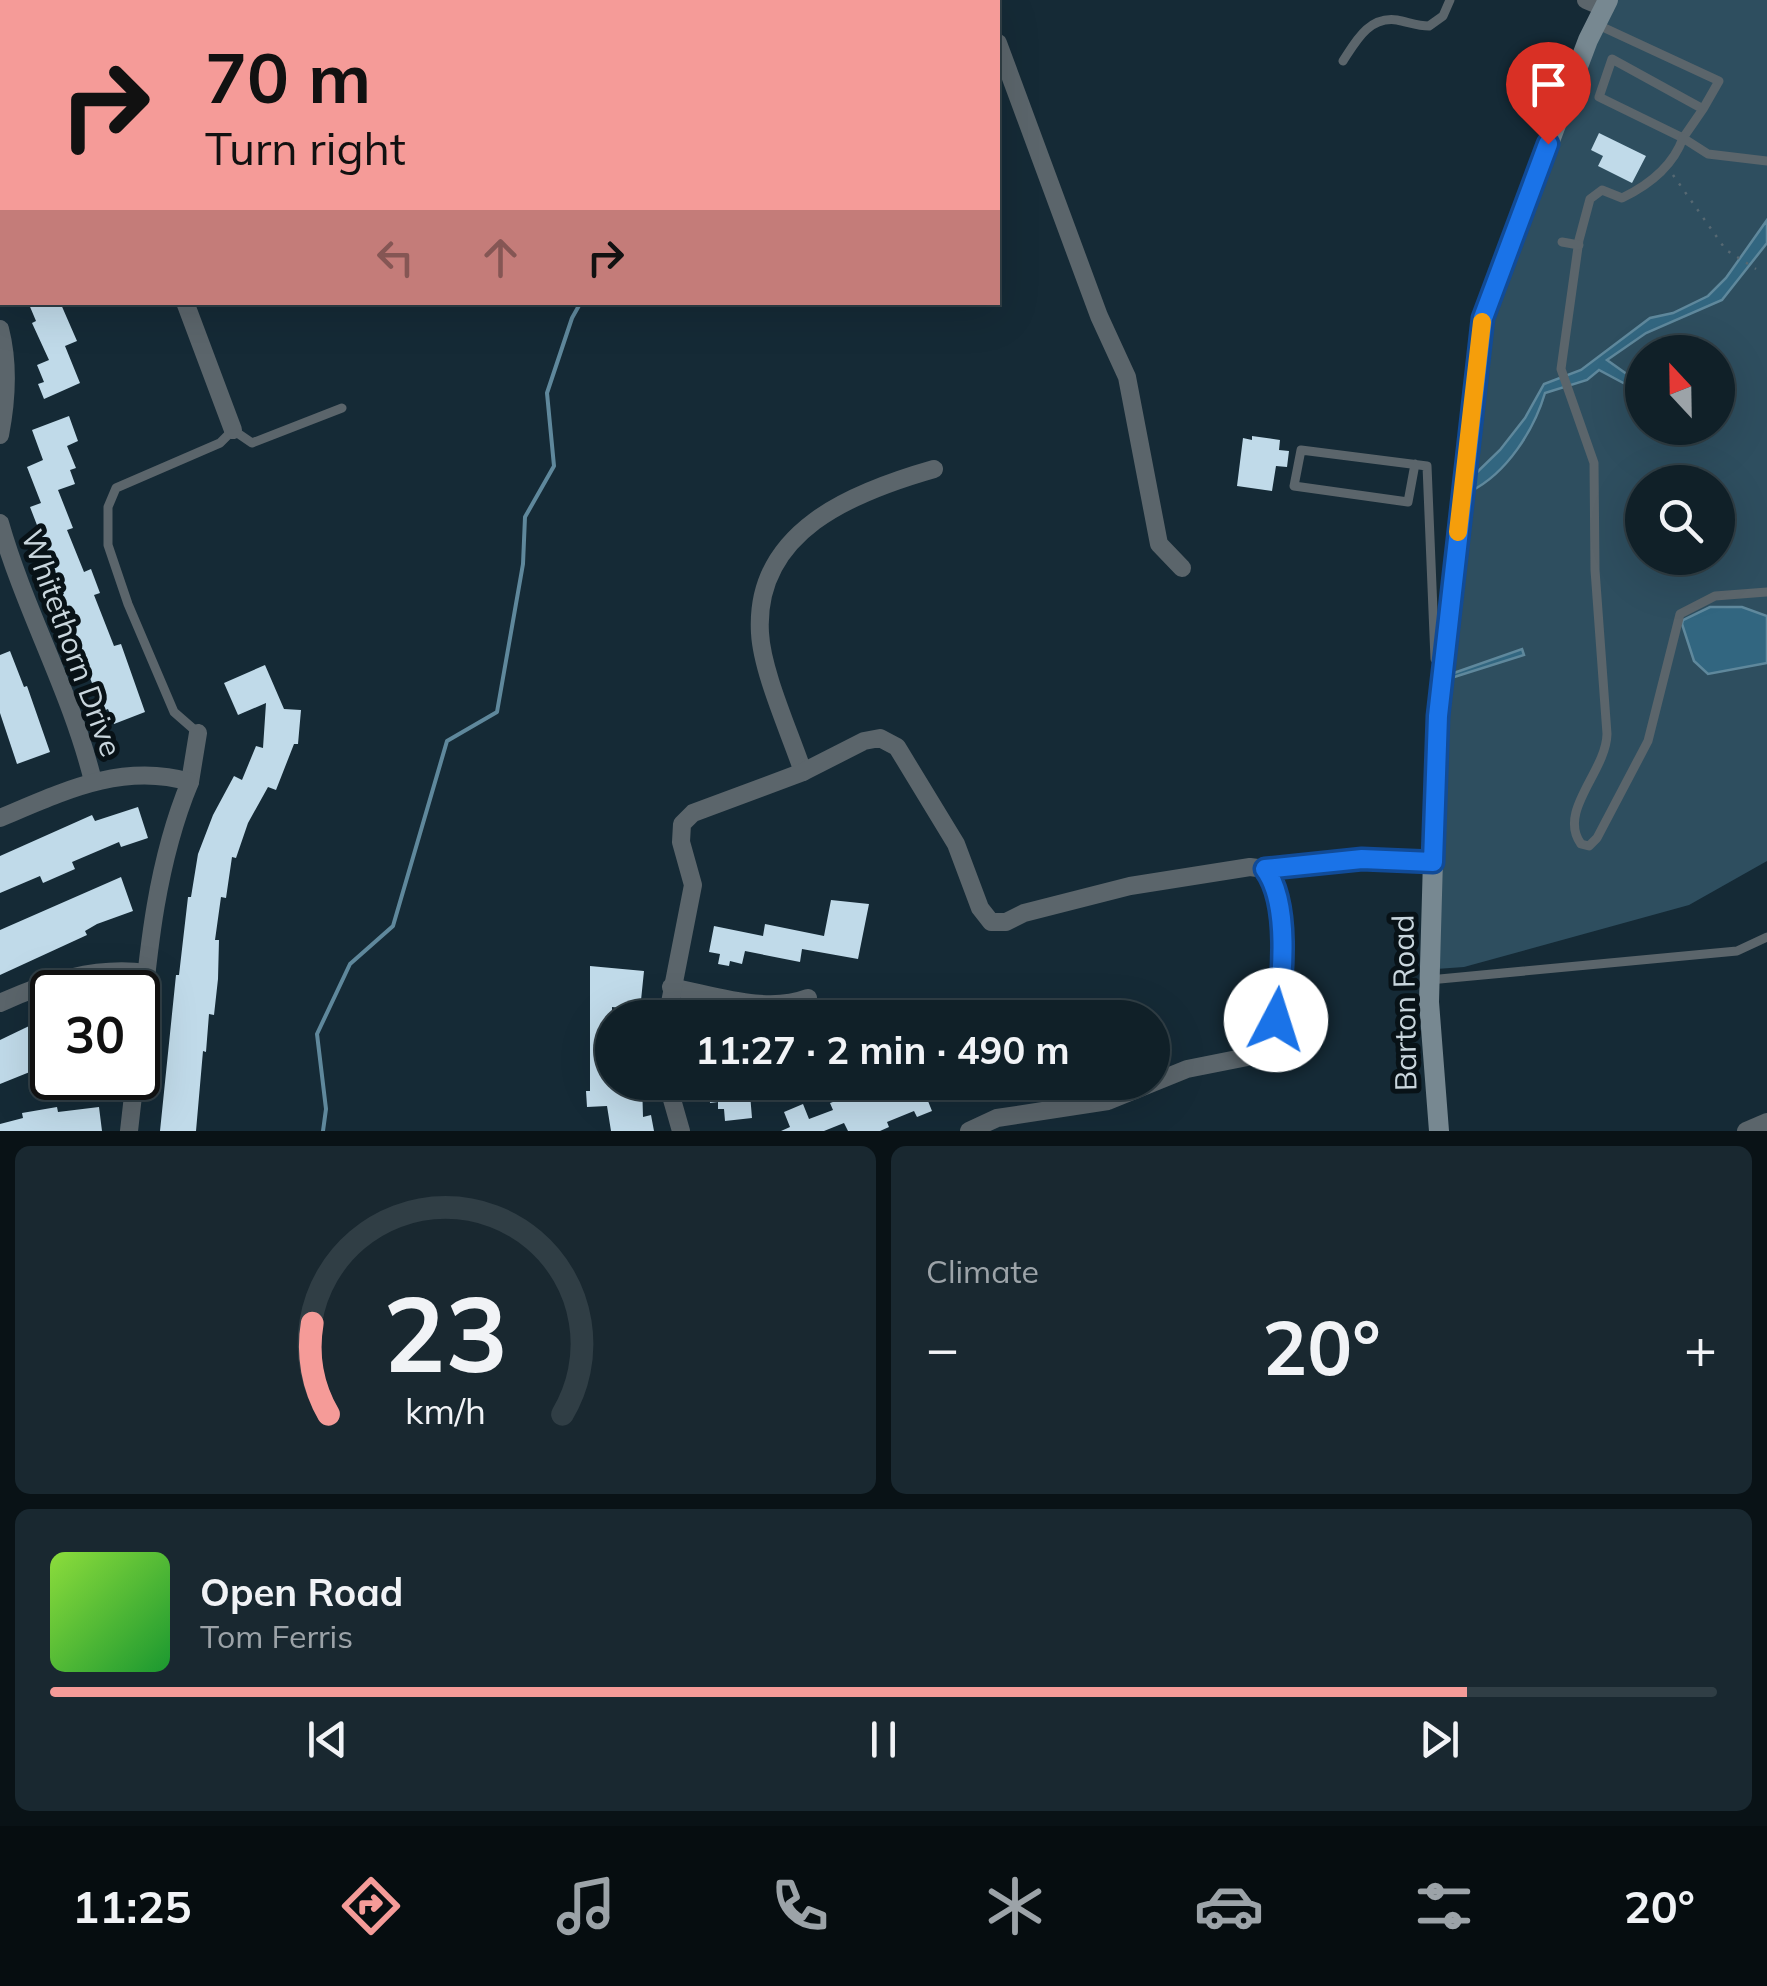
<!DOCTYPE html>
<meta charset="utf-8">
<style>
:root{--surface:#102028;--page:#192830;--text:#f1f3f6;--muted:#9ca3a8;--line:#303e45;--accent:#f59b98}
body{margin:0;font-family:Mulish,sans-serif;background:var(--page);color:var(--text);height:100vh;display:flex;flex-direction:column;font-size:38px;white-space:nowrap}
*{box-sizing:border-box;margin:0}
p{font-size:32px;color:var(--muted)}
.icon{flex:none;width:55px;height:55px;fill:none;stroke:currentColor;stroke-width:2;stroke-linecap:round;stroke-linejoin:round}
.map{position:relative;height:1131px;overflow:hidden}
.sheet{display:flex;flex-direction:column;gap:15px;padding:15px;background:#091216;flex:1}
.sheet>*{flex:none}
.top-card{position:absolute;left:0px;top:0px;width:1000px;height:305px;box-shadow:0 10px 40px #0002,0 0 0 2px var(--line);background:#f59b98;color:#111;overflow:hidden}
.needle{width:65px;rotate:338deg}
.controls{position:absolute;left:1625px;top:335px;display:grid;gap:20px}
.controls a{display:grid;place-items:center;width:110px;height:110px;border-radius:50%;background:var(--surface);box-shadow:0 10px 40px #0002,0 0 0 2px var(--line);font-size:50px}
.speed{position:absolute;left:30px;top:970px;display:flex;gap:20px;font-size:50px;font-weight:700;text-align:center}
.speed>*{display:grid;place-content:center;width:130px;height:130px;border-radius:50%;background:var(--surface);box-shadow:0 10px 40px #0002,0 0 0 2px var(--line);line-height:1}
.speed .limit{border:5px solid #111;border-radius:15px;background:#fff;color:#111}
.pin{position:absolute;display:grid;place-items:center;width:85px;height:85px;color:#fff;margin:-102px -42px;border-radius:50% 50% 50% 0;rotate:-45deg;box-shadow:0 0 10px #0007}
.pin .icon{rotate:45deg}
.me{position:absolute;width:110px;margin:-55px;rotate:5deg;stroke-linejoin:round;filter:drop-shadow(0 0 8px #0008)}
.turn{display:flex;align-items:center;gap:35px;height:210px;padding:0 40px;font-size:45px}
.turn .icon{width:130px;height:130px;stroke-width:2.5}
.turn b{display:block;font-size:70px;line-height:85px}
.lanes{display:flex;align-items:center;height:95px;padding:0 40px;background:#0003;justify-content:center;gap:50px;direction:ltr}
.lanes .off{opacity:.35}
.big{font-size:75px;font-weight:700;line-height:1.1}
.sheet .card{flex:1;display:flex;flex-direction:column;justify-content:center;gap:15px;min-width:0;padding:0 35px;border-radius:15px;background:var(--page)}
.sheet .dial{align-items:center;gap:0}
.dial svg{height:260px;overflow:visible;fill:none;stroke:var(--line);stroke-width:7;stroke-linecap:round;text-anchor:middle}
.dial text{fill:var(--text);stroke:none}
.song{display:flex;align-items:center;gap:30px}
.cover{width:120px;height:120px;border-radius:15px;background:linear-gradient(135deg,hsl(90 70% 55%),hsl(130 70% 35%))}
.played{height:10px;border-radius:5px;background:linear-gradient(90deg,var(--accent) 85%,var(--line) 85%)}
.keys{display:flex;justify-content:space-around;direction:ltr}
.heat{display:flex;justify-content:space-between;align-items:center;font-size:55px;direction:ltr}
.sheet .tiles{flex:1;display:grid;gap:15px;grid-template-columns:1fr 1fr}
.card:last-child{grid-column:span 2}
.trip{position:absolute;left:595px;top:1000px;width:575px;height:100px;border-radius:50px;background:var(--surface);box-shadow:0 10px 40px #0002,0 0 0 2px var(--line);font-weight:700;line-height:100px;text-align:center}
.tab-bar{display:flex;height:160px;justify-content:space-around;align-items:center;background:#060d10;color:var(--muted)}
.tab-bar .icon{width:70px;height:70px}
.tab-bar .current{color:var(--accent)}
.tab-bar b{font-size:45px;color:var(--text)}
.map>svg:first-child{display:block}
.green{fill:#2e4e5f;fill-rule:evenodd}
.water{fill:#326680;stroke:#5f889c;stroke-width:2.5}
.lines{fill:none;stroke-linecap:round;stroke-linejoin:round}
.stream{stroke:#5f889c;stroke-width:4}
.building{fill:#c0dae9}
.path{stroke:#566872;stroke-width:2.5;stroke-dasharray:2.5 8;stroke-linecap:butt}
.lane{stroke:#5b656b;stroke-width:9}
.street{stroke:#5b656b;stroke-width:18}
.secondary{stroke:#778891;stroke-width:20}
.route-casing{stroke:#114b97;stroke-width:25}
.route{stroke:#1a73e8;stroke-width:18}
.slow{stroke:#f59e0b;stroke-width:18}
.labels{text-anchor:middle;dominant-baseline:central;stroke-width:10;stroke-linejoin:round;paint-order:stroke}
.street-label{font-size:30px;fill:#c9d6dd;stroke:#081217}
</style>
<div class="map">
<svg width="1767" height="1131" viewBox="0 0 1767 1131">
<rect width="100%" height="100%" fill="#152a36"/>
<path class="green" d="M1612 0H1767V861L1689 905 1464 967 1436 969 1442 719 1493 311ZM1642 352H1718V428H1642ZM1642 482H1718V558H1642Z"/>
<g class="water">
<path d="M1767 220V243L1722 300 1646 333 1607 360 1642 385V393L1599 370 1587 380 1545 393C1534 430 1507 473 1471 491L1470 479 1500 450 1525 418 1544 384 1581 370 1650 318 1673 313 1708 296 1726 278Z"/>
<polygon points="1710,607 1742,607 1767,616 1767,663 1708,674 1694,661 1682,624 1683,620"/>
<polygon points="1522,649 1524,655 1451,678 1451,674"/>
</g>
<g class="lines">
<g class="stream">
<polyline points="563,2 563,0"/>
<polyline points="323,1131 326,1109 317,1034 350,964 393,926 447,741 497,712 523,564 525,517 554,466 547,393 572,318 581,302"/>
</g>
</g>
<g class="building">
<polygon points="1599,133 1646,156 1632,183 1598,166 1603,156 1591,150"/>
<polygon points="28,302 60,302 77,341 65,346 80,383 44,399 38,384 44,382 37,365 49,360 32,323 36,321"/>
<polygon points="69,416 78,441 67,446 76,468 70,470 75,484 58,490 73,528 67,530 84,572 91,569 100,593 94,595 114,646 121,644 145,712 114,724 108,709 103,711 62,607 58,596 64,594 52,564 47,567 42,553 47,551 30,507 41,503 27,467 43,460 32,430"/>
<polygon points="1252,436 1280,440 1279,450 1289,451 1287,467 1276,466 1272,491 1237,486 1243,438 1252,440"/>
<polygon points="10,651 24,687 27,686 50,752 17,764 0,713 0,655"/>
<polygon points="265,665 284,709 301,710 298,744 294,744 276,790 268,787 248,823 236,858 232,857 226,898 221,897 215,940 219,940 218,979 214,1015 209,1014 206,1052 203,1051 196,1131 160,1131 176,975 179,975 188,897 191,897 198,854 213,815 234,776 242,780 256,746 263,748 266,703 238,715 224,683"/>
<polygon points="138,807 148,838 121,847 119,842 72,862 75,869 43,883 40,876 0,893 0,856 92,815 95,821"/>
<polygon points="121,877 133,911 97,924 85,931 87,935 0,975 0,930"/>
<polygon points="831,900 869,904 858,959 802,949 800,962 745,951 742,964 730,961 729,966 718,964 720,954 709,952 714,926 763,936 765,924 824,936"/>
<polygon points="590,966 644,971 640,1010 612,1007 612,1082 642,1082 643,1117 651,1115 654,1131 611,1131 607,1106 587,1107 586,1091 590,1091"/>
<polygon points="877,1002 896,1018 865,1018"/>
<polygon points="52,1015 52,1063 0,1084 0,1040"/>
<polygon points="740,1082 749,1082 752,1118 725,1121 724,1109 718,1109 718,1102 710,1103 709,1091 726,1090 726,1084"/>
<polygon points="890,1082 930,1082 934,1092 926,1096 932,1111 917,1117 914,1111 887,1122 889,1127 880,1131 848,1131 844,1123 824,1131 781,1131 790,1127 784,1112 803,1104 809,1119 833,1110 830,1103"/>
<polygon points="57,1107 58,1112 99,1107 102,1131 0,1131 0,1124 23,1118 22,1113"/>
</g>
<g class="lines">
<polyline class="path" points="1673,175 1726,250 1756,269"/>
<g class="lane">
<polyline points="1596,24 1719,81 1703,109 1612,59 1599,97 1683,138 1703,109"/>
<polyline points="0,61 2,59"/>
<path d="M1343 61C1356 41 1369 16 1397 20 1408 22 1418 26 1429 26L1443 16 1450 0"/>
<path d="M1767 161 1708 154 1683 138C1673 166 1649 185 1622 198L1602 190 1590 199 1579 240 1561 369 1594 463 1595 570 1607 734C1606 772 1557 811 1581 844L1589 846 1597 838 1648 741 1680 614 1715 596 1767 592"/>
<polyline points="1562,242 1579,245"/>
<polyline points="1415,464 1408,502 1294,486 1301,450 1427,466 1435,659"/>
<polyline points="198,733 174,712 128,604 108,545 108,507 116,488 220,443 233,430 252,443 342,408"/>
<polyline points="1429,980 1737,951 1767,937"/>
</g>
<g class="street">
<polyline points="68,0 69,2"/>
<polyline points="981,0 982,2"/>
<polyline points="1586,0 1605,8"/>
<polyline points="953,1 960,0"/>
<polyline points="998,43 1099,316 1127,377 1159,544 1182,568"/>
<polyline points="185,302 233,430"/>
<path d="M0 329C9 364 7 399 0 435"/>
<path d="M0 523C25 611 71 692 93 781"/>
<path d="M803 772C790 733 762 672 760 633 754 531 853 492 934 469"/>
<polyline points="190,782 198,733"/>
<path d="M0 818C62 792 122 762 190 782 154 868 147 964 138 1056"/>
<polyline points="1265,869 1362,859 1433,862"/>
<path d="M671 987C714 995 766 1014 808 998"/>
<path d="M0 1003C46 982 96 966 146 973"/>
<path d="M667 1018 693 885 681 842 682 824 693 813 803 772 864 741 880 738 897 747 956 844 980 908 991 922H1006L1024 913 1130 886 1250 867 1265 869C1294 910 1279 1003 1272 1052L1187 1069 1108 1101 997 1118 969 1131"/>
<polyline points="667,1082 681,1131"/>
<polyline points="129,1131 135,1078"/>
<polyline points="1746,1131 1767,1122"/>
</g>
<polyline class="secondary" points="1439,1131 1429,1002 1437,717 1483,318 1588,40 1608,0"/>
</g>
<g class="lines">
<defs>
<path id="route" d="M1276 1020C1283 978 1290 903 1265 869L1362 859 1433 862 1438 716 1483 318 1548 144"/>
</defs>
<use href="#route" class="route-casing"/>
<use href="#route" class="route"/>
<polyline class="slow" points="1458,532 1482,322"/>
</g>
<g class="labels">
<g class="street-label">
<text transform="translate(72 643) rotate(70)">Whitethorn Drive</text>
<text transform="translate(1404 1003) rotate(-91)">Barton Road</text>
</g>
</g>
</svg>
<div class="controls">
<a><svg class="needle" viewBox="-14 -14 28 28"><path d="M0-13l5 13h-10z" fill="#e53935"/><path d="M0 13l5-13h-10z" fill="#9ca3a8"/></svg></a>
<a><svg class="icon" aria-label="search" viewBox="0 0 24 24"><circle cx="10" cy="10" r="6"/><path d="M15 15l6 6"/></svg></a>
</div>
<div class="speed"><div class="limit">30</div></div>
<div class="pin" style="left:1548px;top:144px;background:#d93025"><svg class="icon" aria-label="arrive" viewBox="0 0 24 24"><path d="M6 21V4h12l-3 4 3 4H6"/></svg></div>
<svg class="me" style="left:1276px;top:1020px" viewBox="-20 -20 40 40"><circle r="19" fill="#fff"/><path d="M0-13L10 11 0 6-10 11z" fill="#1a73e8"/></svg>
<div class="trip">11:27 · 2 min · 490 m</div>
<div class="top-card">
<div class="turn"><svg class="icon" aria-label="right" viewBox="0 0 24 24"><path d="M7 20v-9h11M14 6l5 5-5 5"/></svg><div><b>70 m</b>Turn right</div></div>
<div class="lanes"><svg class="icon off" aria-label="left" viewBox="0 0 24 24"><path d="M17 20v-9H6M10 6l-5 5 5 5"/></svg><svg class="icon off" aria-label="ahead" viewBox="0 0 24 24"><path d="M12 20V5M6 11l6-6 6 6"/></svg><svg class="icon" aria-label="right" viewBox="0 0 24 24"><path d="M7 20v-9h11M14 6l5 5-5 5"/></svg></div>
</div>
</div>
<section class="sheet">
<div class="tiles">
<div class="card dial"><svg viewBox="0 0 100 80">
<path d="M14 69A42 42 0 1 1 86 69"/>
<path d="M14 69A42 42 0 0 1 9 41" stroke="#f59b98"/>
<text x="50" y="56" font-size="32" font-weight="700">23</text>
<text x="50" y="72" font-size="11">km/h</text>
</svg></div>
<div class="card"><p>Climate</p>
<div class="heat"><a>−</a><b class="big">20°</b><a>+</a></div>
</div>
<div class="card">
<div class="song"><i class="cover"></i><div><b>Open Road</b><p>Tom Ferris</p></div></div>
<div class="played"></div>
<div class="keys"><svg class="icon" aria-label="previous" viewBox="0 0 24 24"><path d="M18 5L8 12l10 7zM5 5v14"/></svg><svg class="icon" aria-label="pause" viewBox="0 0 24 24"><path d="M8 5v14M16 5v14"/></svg><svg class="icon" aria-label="next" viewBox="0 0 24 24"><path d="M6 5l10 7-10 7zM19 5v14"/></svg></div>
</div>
</div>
</section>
<nav class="tab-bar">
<b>11:25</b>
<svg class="icon current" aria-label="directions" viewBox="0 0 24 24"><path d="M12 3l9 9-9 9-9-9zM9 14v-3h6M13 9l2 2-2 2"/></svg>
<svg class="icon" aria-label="music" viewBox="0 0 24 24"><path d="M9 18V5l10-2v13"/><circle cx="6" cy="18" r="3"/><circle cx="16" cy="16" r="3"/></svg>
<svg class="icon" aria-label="phone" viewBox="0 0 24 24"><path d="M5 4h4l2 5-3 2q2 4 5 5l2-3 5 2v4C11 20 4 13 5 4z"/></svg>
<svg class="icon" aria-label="climate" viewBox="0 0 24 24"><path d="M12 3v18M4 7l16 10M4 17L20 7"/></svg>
<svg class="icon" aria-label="car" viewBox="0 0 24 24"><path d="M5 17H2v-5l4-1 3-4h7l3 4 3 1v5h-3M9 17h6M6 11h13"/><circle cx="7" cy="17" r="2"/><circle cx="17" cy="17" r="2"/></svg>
<svg class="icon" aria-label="filters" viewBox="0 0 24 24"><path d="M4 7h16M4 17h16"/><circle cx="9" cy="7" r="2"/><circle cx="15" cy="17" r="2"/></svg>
<b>20°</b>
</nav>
